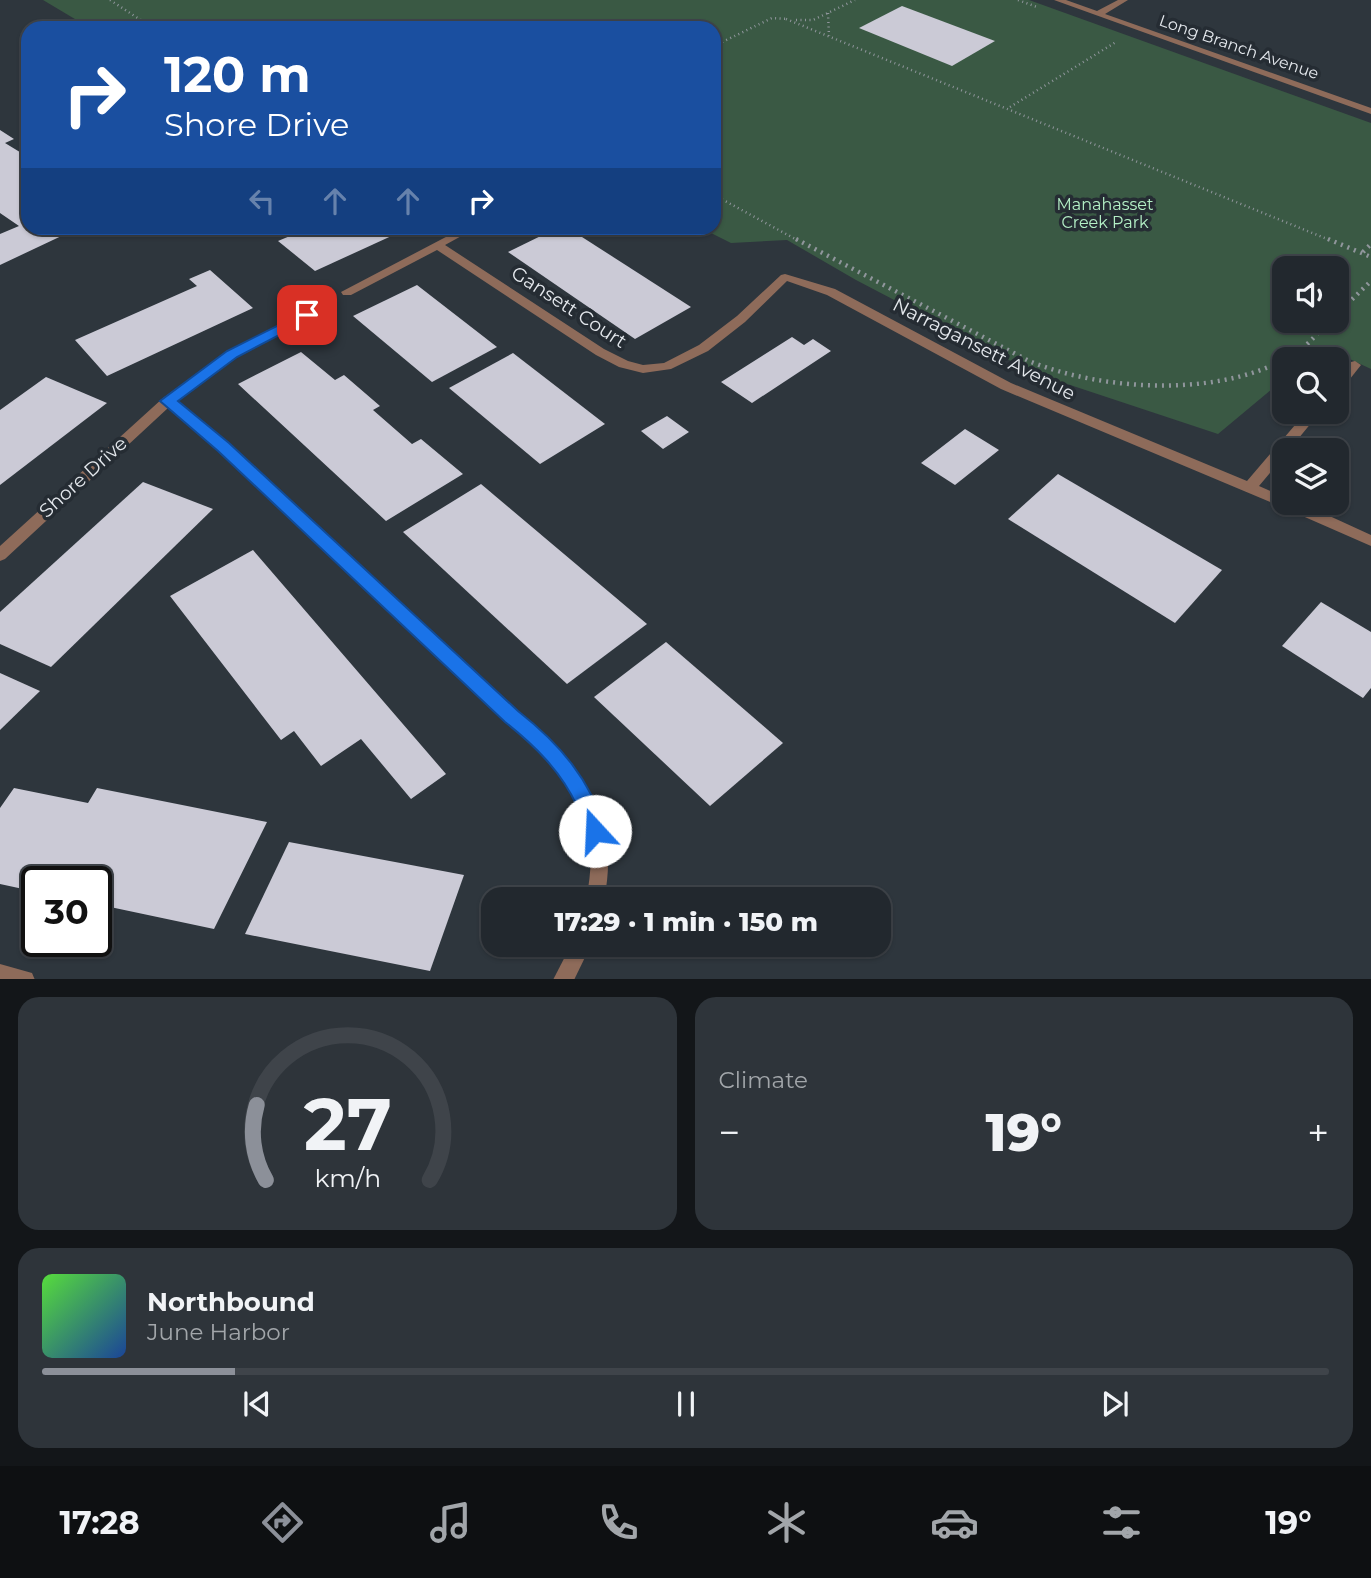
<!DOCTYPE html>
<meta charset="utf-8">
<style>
:root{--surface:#22282e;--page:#2e343a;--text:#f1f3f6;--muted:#a2a6aa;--line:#3f444a;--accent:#8c9099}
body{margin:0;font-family:Montserrat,sans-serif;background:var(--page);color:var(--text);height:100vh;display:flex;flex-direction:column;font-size:26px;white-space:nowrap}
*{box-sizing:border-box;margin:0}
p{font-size:23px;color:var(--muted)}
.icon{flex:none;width:38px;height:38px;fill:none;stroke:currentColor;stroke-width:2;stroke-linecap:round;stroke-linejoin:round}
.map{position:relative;height:979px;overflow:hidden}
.panel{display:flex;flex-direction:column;gap:18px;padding:18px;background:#131619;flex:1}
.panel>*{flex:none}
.banner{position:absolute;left:21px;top:21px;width:700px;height:214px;border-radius:21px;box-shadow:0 2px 5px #0004,0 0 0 2px var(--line);background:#1a4fa0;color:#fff;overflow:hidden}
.tools{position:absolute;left:1272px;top:256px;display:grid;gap:14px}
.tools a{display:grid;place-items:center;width:77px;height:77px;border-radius:14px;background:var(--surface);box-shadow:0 2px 5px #0004,0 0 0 2px var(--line);font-size:35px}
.speed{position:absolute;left:21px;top:866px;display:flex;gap:14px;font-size:35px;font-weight:700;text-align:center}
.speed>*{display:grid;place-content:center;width:91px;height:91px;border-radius:50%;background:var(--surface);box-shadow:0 2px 5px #0004,0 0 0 2px var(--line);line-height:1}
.speed .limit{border:4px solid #111;border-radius:10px;background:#fff;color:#111}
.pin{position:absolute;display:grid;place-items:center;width:60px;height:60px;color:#fff;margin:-30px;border-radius:14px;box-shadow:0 4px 10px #0006}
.me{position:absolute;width:77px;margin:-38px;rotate:340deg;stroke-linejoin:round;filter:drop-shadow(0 0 5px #0008)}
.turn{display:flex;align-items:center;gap:24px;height:147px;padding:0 28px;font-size:32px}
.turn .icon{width:91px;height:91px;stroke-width:2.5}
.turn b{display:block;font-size:49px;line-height:60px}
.lanes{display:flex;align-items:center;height:66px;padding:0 28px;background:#0003;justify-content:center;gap:35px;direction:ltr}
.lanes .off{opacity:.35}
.big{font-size:52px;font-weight:800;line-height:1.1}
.panel .tile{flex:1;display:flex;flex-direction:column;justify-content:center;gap:10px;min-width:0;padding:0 24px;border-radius:21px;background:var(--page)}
.panel .dial{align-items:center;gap:0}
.dial svg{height:182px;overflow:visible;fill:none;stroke:var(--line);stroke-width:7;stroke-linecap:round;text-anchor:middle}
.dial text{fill:var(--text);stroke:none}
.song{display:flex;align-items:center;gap:21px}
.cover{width:84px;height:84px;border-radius:10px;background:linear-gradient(135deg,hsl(110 70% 55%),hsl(220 70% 35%))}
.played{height:7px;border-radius:4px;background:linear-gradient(90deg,var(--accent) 15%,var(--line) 15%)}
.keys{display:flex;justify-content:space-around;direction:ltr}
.heat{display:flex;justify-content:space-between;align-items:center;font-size:38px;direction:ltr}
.panel .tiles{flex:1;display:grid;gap:18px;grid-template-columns:1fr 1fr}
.tile:last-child{grid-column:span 2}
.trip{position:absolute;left:481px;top:887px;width:410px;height:70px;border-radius:21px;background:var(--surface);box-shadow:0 2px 5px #0004,0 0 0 2px var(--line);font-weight:800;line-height:70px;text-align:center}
.tab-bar{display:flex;height:112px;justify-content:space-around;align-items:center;background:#0e1012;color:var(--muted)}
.tab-bar .icon{width:49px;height:49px}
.tab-bar .on{color:var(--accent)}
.tab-bar b{font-size:32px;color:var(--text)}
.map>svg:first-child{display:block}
.green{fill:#3a5944;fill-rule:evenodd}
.building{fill:#cbcad6}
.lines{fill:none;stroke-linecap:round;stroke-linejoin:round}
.path-far1{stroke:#90969c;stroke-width:2.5;stroke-dasharray:1 3.5;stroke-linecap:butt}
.path{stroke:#90969c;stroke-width:4.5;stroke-dasharray:2 5;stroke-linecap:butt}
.minor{fill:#8e6b5a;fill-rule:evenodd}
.route{fill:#1a73e8;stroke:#114b97;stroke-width:2}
.labels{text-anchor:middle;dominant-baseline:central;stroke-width:7;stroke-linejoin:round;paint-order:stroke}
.far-street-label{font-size:16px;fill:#e4e8ed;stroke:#252c33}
.far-park-label{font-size:16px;fill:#b4f0c6;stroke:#252c33}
.street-label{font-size:19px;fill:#e4e8ed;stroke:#252c33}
</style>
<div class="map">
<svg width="1371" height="980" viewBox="0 0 1371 980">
<rect width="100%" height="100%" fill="#2e363d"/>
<path class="green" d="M43 0H1029L1371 123V369L1324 347 1309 359H1284V379L1218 434 1034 373 856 280 787 240 731 243 701 228H714V28H90ZM1284 268H1337V320H1284Z"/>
<g class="building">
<polygon points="902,6 995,41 952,66 859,28"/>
<polygon points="0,130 14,139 5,143 28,157 28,228 67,228 72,231 0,265 0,234 19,226 0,213"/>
<polygon points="309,228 391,228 398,233 315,271 278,241"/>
<polygon points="557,228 568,228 691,307 635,339 508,252"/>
<polygon points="210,270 253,308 107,376 75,340 197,286 189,279"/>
<polygon points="417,285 497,347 432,382 353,316"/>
<polygon points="792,337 804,345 813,339 831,351 752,403 721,382"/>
<polygon points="301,352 335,380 344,375 380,406 373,410 412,444 421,439 463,474 386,521 238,384"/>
<polygon points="513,353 605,424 540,464 449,388"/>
<polygon points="46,377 107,403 0,485 0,410"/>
<polygon points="667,416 689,432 663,449 641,431"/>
<polygon points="965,429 999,450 955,485 921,463"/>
<polygon points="1058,474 1222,570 1175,623 1008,519"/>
<polygon points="143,482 213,509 51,667 0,644 0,612"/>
<polygon points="481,484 647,624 567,684 403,532"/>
<polygon points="253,550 446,774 411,799 361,739 321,766 294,731 281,740 170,596"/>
<polygon points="1321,602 1371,632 1371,688 1363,698 1282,646"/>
<polygon points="666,642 783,743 710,806 594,697"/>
<polygon points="0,673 40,691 0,730"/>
<polygon points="14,788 88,803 97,788 267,822 214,929 96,904 96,882 37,882 37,892 0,884 0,808"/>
<polygon points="289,842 464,875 430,971 245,934"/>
</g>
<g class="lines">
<g class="path-far1">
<polyline points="110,0 153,28"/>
<polyline points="1018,0 1037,7"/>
<polyline points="828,13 829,36"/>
<polyline points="786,19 1332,241"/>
<polyline points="796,20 813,20 855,0"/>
<polyline points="714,46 772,18 787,19"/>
<polyline points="1010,107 1116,42"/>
<polyline points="714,195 799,241"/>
</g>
<g class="path">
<path d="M796 239 1029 361C1104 392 1230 399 1300 350 1311 342 1320 330 1330 320"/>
<polyline points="1328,239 1371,257"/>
<polyline points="1363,252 1371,244"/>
<polyline points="1337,314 1371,281"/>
</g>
<g class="minor">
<polygon points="1054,0 1066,0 1097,11 1118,0 1128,0 1105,14 1371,108 1371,114"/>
<polygon points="463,228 476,228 445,245 604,349 628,361 643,365 664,363 699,345 737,316 781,275 785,274 835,289 1011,383 1247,481 1307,411 1321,411 1289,450 1284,450 1284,456 1259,486 1284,497 1284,502 1299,502 1371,535 1371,546 1282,507 1001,389 827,295 787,281 745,322 708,351 671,369 643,373 619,367 596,355 437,250 351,295 343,295 341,292"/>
<path d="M307 311 313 315 311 318 236 357 176 401 228 444 557 747C598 796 617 835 604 900H586C599 837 584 806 545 758L218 450 168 408 5 559 0 561V546L163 398 228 351Z"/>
<polygon points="1355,361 1361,365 1342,389 1337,390 1337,378 1351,362"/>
<polygon points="571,945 591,945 574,980 553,980"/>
<polygon points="0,964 32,973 35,980 0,980"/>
</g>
</g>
<path class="route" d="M307 311 312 312V318L237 357 178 401 229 443 518 711C560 744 590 779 606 831L603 837 595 840 588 837C584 827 582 816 577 806 561 771 534 745 505 722L218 451 160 401 227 351Z"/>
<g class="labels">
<g class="far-street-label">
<text transform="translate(1239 47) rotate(19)">Long Branch Avenue</text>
</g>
<g class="far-park-label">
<text x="1105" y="204">Manahasset<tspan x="1105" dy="18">Creek Park</tspan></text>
</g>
<g class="street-label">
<text transform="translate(569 307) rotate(33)">Gansett Court</text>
<text transform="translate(984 349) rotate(27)">Narragansett Avenue</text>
<text transform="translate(83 477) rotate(-42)">Shore Drive</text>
</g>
</g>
</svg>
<div class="tools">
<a><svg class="icon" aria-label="sound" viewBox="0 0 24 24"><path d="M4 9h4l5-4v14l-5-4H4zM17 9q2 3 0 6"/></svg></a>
<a><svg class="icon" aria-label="search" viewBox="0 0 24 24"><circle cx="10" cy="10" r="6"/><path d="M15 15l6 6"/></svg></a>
<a><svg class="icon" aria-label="layers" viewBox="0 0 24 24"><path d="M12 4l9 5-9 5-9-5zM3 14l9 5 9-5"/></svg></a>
</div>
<div class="speed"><div class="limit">30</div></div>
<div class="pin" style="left:307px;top:315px;background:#d93025"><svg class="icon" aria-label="arrive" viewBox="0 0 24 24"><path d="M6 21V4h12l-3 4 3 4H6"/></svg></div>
<svg class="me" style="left:595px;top:831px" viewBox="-20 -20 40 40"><circle r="19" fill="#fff"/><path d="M0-13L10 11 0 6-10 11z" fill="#1a73e8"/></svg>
<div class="trip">17:29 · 1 min · 150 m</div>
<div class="banner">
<div class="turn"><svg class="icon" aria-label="right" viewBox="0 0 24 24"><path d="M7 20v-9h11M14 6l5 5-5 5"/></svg><div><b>120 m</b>Shore Drive</div></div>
<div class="lanes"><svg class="icon off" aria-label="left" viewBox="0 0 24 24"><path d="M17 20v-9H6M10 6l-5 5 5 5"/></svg><svg class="icon off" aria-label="ahead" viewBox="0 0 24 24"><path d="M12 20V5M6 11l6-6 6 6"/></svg><svg class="icon off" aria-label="ahead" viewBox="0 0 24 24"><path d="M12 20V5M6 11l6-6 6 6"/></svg><svg class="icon" aria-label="right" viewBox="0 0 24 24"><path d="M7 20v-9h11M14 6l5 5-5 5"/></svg></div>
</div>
</div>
<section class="panel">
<div class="tiles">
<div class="tile dial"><svg viewBox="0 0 100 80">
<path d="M14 69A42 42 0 1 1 86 69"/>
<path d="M14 69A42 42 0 0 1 10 36" stroke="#8c9099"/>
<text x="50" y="56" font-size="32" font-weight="700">27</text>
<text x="50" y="72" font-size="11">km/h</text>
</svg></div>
<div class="tile"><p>Climate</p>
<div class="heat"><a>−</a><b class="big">19°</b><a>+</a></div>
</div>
<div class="tile">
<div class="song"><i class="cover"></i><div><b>Northbound</b><p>June Harbor</p></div></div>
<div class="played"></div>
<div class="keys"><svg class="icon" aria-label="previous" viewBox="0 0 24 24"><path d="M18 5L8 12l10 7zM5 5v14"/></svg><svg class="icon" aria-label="pause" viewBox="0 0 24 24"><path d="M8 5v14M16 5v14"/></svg><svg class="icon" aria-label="next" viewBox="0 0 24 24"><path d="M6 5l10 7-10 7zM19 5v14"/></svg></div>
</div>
</div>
</section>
<nav class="tab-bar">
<b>17:28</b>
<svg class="icon on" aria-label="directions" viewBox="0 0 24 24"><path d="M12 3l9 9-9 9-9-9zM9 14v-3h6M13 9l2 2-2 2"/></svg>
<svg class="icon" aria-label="music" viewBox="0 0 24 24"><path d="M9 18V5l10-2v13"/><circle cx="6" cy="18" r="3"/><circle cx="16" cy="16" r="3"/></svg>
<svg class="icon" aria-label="phone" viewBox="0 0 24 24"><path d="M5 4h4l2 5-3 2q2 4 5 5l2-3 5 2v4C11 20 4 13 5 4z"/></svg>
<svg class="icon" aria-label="climate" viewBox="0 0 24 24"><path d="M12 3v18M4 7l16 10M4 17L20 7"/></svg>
<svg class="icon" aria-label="car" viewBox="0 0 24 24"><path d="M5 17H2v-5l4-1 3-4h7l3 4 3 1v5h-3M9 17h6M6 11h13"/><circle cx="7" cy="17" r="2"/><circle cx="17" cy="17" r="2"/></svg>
<svg class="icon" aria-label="filters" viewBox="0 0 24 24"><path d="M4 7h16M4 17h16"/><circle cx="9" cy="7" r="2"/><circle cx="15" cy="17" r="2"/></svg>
<b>19°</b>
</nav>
